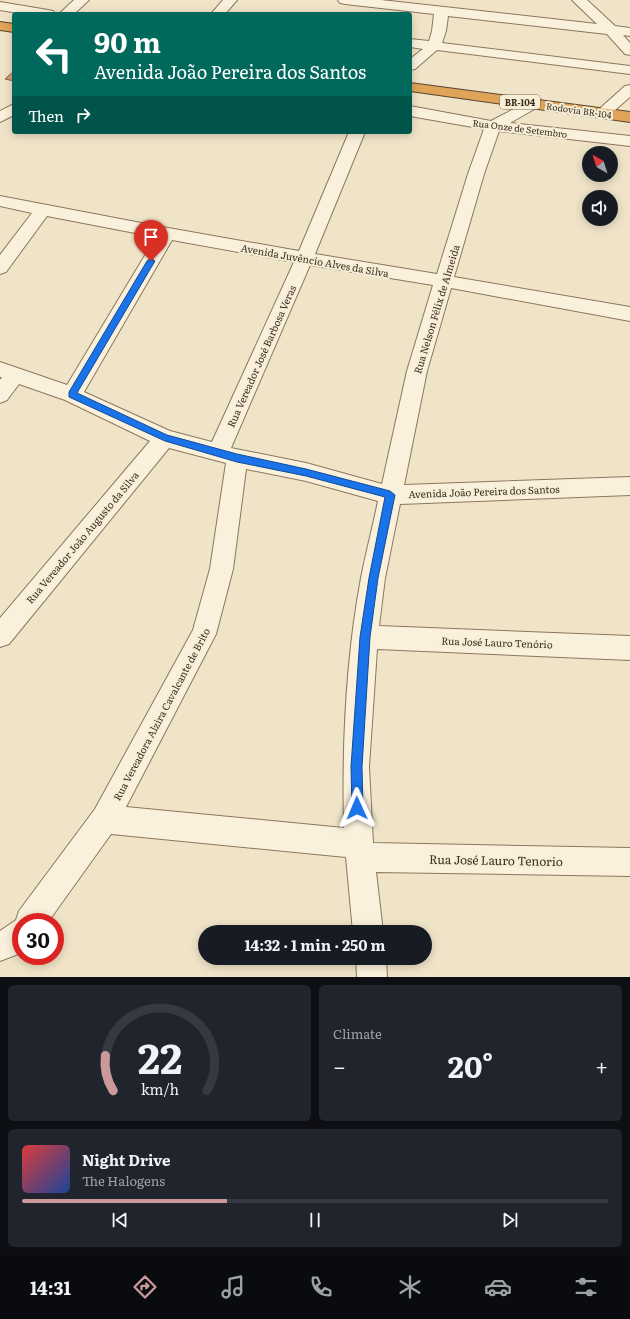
<!DOCTYPE html>
<meta charset="utf-8">
<style>
:root{--surface:#171b24;--page:#20242c;--text:#f1f3f6;--muted:#9ea1a6;--line:#363941;--accent:#cc999b}
body{margin:0;font-family:Literata,serif;background:var(--page);color:var(--text);height:100vh;display:flex;flex-direction:column;font-size:15px;white-space:nowrap}
*{box-sizing:border-box;margin:0}
p{font-size:13px;color:var(--muted)}
.icon{flex:none;width:22px;height:22px;fill:none;stroke:currentColor;stroke-width:2;stroke-linecap:round;stroke-linejoin:round}
.map{position:relative;height:977px;overflow:hidden}
.drawer{display:flex;flex-direction:column;gap:8px;padding:8px;background:#0d0f14;flex:1}
.drawer>*{flex:none}
.hud{position:absolute;left:12px;top:12px;width:400px;height:122px;border-radius:4px;box-shadow:0 2px 10px #0003;background:#00695c;color:#fff;overflow:hidden}
.needle{width:26px;rotate:321deg}
.buttons{position:absolute;left:582px;top:146px;display:grid;gap:8px}
.buttons a{display:grid;place-items:center;width:36px;height:36px;border-radius:50%;background:var(--surface);box-shadow:0 2px 10px #0003;font-size:20px}
.speed{position:absolute;left:12px;top:913px;display:flex;gap:8px;font-size:20px;font-weight:700;text-align:center}
.speed>*{display:grid;place-content:center;width:52px;height:52px;border-radius:50%;background:var(--surface);box-shadow:0 2px 10px #0003;line-height:1}
.speed .limit{border:6px solid #d22;background:#fff;color:#111}
.pin{position:absolute;display:grid;place-items:center;width:34px;height:34px;color:#fff;margin:-41px -17px;border-radius:50% 50% 50% 0;rotate:-45deg;box-shadow:0 0 4px #0007}
.pin .icon{rotate:45deg}
.me{position:absolute;width:44px;margin:-22px;rotate:359deg;stroke-linejoin:round;filter:drop-shadow(0 0 3px #0008)}
.turn{display:flex;align-items:center;gap:14px;height:84px;padding:0 16px;font-size:18px}
.turn .icon{width:52px;height:52px;stroke-width:2.5}
.turn b{display:block;font-size:28px;line-height:34px}
.then{display:flex;align-items:center;height:38px;padding:0 16px;background:#0003;gap:8px;font-size:15px}
.big{font-size:30px;font-weight:700;line-height:1.1}
.drawer .card{flex:1;display:flex;flex-direction:column;justify-content:center;gap:6px;min-width:0;padding:0 14px;border-radius:6px;background:var(--page)}
.drawer .dial{align-items:center;gap:0}
.dial svg{height:104px;overflow:visible;fill:none;stroke:var(--line);stroke-width:7;stroke-linecap:round;text-anchor:middle}
.dial text{fill:var(--text);stroke:none}
.song{display:flex;align-items:center;gap:12px}
.cover{width:48px;height:48px;border-radius:6px;background:linear-gradient(135deg,hsl(0 70% 55%),hsl(220 70% 35%))}
.played{height:4px;border-radius:2px;background:linear-gradient(90deg,var(--accent) 35%,var(--line) 35%)}
.keys{display:flex;justify-content:space-around;direction:ltr}
.heat{display:flex;justify-content:space-between;align-items:center;font-size:22px;direction:ltr}
.drawer .tiles{flex:1;display:grid;gap:8px;grid-template-columns:1fr 1fr}
.card:last-child{grid-column:span 2}
.trip{position:absolute;left:198px;top:925px;width:234px;height:40px;border-radius:20px;background:var(--surface);box-shadow:0 2px 10px #0003;font-weight:700;line-height:40px;text-align:center}
.menu{display:flex;height:64px;justify-content:space-around;align-items:center;background:#090b0e;color:var(--muted)}
.menu .icon{width:28px;height:28px}
.menu .selected{color:var(--accent)}
.menu b{font-size:18px;color:var(--text)}
.map>svg:first-child{display:block}
.building{fill:#cf9f7d;stroke:#8d5f41}
.lines{fill:none;stroke-linecap:round;stroke-linejoin:round}
.minor-casing{stroke:#8d765c;stroke-width:2}
.highway-casing{stroke:#5b4430;stroke-width:2}
.minor{fill:#faf1dc;fill-rule:evenodd}
.highway{fill:#e0a458;fill-rule:evenodd}
.route{fill:#1a73e8;stroke:#114b97}
.labels{text-anchor:middle;dominant-baseline:central;stroke-width:4;stroke-linejoin:round;paint-order:stroke}
.shield{fill:#f7eed8;stroke:#756857;stroke-width:1}
.shield-label{font-size:9px;font-weight:bold;fill:#3d2e20}
.far-street-label{font-size:9px;fill:#3d2e20;stroke:#f7eed8}
.street-label{font-size:10px;fill:#3d2e20;stroke:#f7eed8}
.near-street-label{font-size:12px;fill:#3d2e20;stroke:#f7eed8}
</style>
<div class="map">
<svg width="630" height="977" viewBox="0 0 630 977">
<rect width="100%" height="100%" fill="#f0e4c8"/>
<polygon class="building" points="14,71 14,81 5,79"/>
<g class="lines">
<defs>
<g id="minor">
<polygon points="74,0 89,0 74,14 59,14"/>
<polygon points="223,0 237,0 225,14 211,14"/>
<polygon points="338,0 381,0 597,24 572,0 587,0 615,26 630,28 630,36 623,35 630,43 630,55 625,54 607,34 448,16 446,31 442,43 630,66 630,74 437,50 415,69 410,70 410,59 423,49 410,47 410,39 429,41 432,31 434,14 345,4 340,3"/>
<polygon points="0,2 48,10 53,11 55,14 24,14 0,10"/>
<polygon points="630,85 630,97 607,117 597,117 594,114 597,111 625,86"/>
<path d="M533 99 538 101 541 104 538 107 510 123 630 136V146L499 131 484 174 454 277 630 307V321L451 288 427 371 404 485 630 477V495L400 504 385 578 379 626 630 636V660L377 649 369 767 373 843 630 848V876L376 872 383 932H353L346 857 111 834 48 922H21V953L0 961V931L16 920 19 911 95 809 193 630 210 569 226 463 169 448 9 644 0 647V618L150 441 65 400 19 384 7 400 0 403V380L2 377H0V362L67 385 156 237 47 216 6 272 0 274V255L32 213 0 206V196L157 226 299 251 349 132H365L315 254 437 274 468 174 484 129 410 116V106L491 121ZM172 240 294 262 212 442 170 431 84 392ZM310 265 433 285 407 371 382 484 306 463 231 448ZM246 469 306 481 378 501C373 526 366 552 361 578 346 658 342 747 344 828L126 807 216 634 233 569Z"/>
<polygon points="14,104 14,115 0,122 0,111"/>
<polygon points="356,958 386,958 387,977 357,977"/>
</g>
<g id="highway">
<polygon points="0,22 14,24 14,32 0,30"/>
<polygon points="410,83 630,112 630,122 410,91"/>
</g>
</defs>
<use href="#minor" class="minor-casing"/>
<use href="#highway" class="highway-casing"/>
<use href="#minor" class="minor"/>
<use href="#highway" class="highway"/>
</g>
<polygon class="route" points="151,258 155,261 77,393 167,435 237,454 306,469 390,491 395,495 378,578 370,637 362,767 363,808 361,812 357,813 353,812 352,808 351,767 360,637 369,578 385,497 306,476 237,462 165,441 69,397 69,392 147,261"/>
<g class="labels">
<rect class="shield" x="500" y="95" width="40" height="14" rx="3"/>
<g class="shield-label">
<text x="520" y="102">BR-104</text>
</g>
<g class="far-street-label">
<text transform="translate(579 110) rotate(8)">Rodovia BR-104</text>
<text transform="translate(520 128) rotate(7)">Rua Onze de Setembro</text>
</g>
<g class="street-label">
<text transform="translate(315 260) rotate(10)">Avenida Juvêncio Alves da Silva</text>
<text transform="translate(436 309) rotate(-73)">Rua Nelson Félix de Almeida</text>
<text transform="translate(261 356) rotate(-66)">Rua Vereador José Barbosa Veras</text>
<text transform="translate(484 491) rotate(-2)">Avenida João Pereira dos Santos</text>
<text transform="translate(82 537) rotate(-50)">Rua Vereador João Augusto da Silva</text>
<text transform="translate(497 642) rotate(2)">Rua José Lauro Tenório</text>
<text transform="translate(161 714) rotate(-62)">Rua Vereadora Alzira Cavalcante de Brito</text>
</g>
<g class="near-street-label">
<text transform="translate(496 860) rotate(1)">Rua José Lauro Tenorio</text>
</g>
</g>
</svg>
<div class="buttons">
<a><svg class="needle" viewBox="-14 -14 28 28"><path d="M0-13l5 13h-10z" fill="#e53935"/><path d="M0 13l5-13h-10z" fill="#9ea1a6"/></svg></a>
<a><svg class="icon" aria-label="sound" viewBox="0 0 24 24"><path d="M4 9h4l5-4v14l-5-4H4zM17 9q2 3 0 6"/></svg></a>
</div>
<div class="speed"><div class="limit">30</div></div>
<div class="pin" style="left:151px;top:261px;background:#d93025"><svg class="icon" aria-label="arrive" viewBox="0 0 24 24"><path d="M6 21V4h12l-3 4 3 4H6"/></svg></div>
<svg class="me" style="left:357px;top:808px" viewBox="-20 -20 40 40"><path d="M0-17L14 15 0 8-14 15z" fill="#1a73e8" stroke="#fff" stroke-width="4"/></svg>
<div class="trip">14:32 · 1 min · 250 m</div>
<div class="hud">
<div class="turn"><svg class="icon" aria-label="left" viewBox="0 0 24 24"><path d="M17 20v-9H6M10 6l-5 5 5 5"/></svg><div><b>90 m</b>Avenida João Pereira dos Santos</div></div>
<div class="then">Then<svg class="icon" aria-label="right" viewBox="0 0 24 24"><path d="M7 20v-9h11M14 6l5 5-5 5"/></svg></div>
</div>
</div>
<section class="drawer">
<div class="tiles">
<div class="card dial"><svg viewBox="0 0 100 80">
<path d="M14 69A42 42 0 1 1 86 69"/>
<path d="M14 69A42 42 0 0 1 8 42" stroke="#cc999b"/>
<text x="50" y="56" font-size="32" font-weight="700">22</text>
<text x="50" y="72" font-size="11">km/h</text>
</svg></div>
<div class="card"><p>Climate</p>
<div class="heat"><a>−</a><b class="big">20°</b><a>+</a></div>
</div>
<div class="card">
<div class="song"><i class="cover"></i><div><b>Night Drive</b><p>The Halogens</p></div></div>
<div class="played"></div>
<div class="keys"><svg class="icon" aria-label="previous" viewBox="0 0 24 24"><path d="M18 5L8 12l10 7zM5 5v14"/></svg><svg class="icon" aria-label="pause" viewBox="0 0 24 24"><path d="M8 5v14M16 5v14"/></svg><svg class="icon" aria-label="next" viewBox="0 0 24 24"><path d="M6 5l10 7-10 7zM19 5v14"/></svg></div>
</div>
</div>
</section>
<nav class="menu">
<b>14:31</b>
<svg class="icon selected" aria-label="directions" viewBox="0 0 24 24"><path d="M12 3l9 9-9 9-9-9zM9 14v-3h6M13 9l2 2-2 2"/></svg>
<svg class="icon" aria-label="music" viewBox="0 0 24 24"><path d="M9 18V5l10-2v13"/><circle cx="6" cy="18" r="3"/><circle cx="16" cy="16" r="3"/></svg>
<svg class="icon" aria-label="phone" viewBox="0 0 24 24"><path d="M5 4h4l2 5-3 2q2 4 5 5l2-3 5 2v4C11 20 4 13 5 4z"/></svg>
<svg class="icon" aria-label="climate" viewBox="0 0 24 24"><path d="M12 3v18M4 7l16 10M4 17L20 7"/></svg>
<svg class="icon" aria-label="car" viewBox="0 0 24 24"><path d="M5 17H2v-5l4-1 3-4h7l3 4 3 1v5h-3M9 17h6M6 11h13"/><circle cx="7" cy="17" r="2"/><circle cx="17" cy="17" r="2"/></svg>
<svg class="icon" aria-label="filters" viewBox="0 0 24 24"><path d="M4 7h16M4 17h16"/><circle cx="9" cy="7" r="2"/><circle cx="15" cy="17" r="2"/></svg>
</nav>
